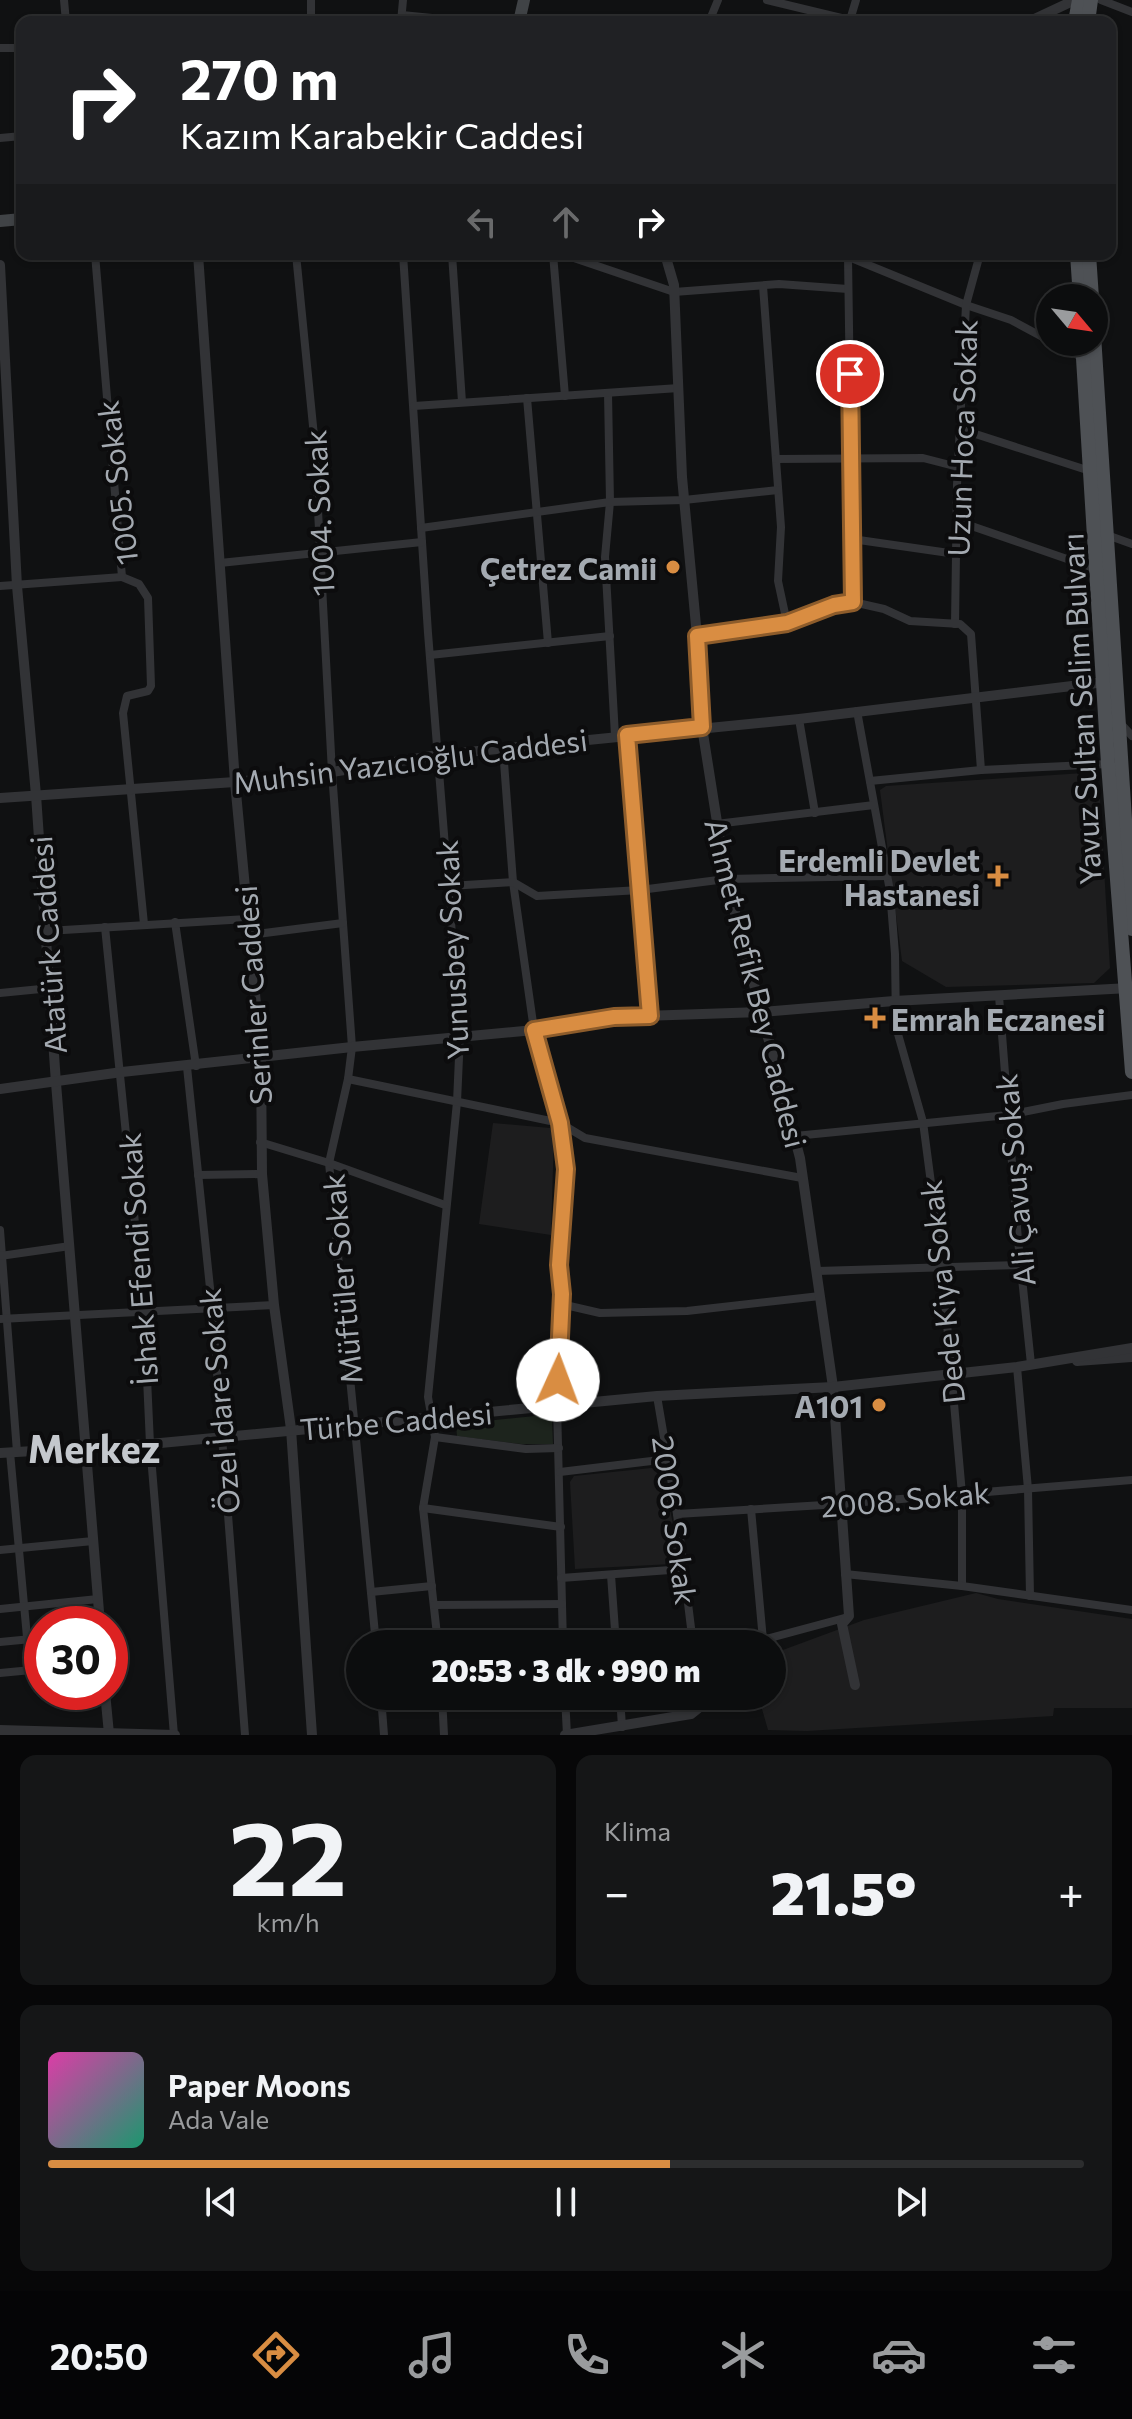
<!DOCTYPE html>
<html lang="tr">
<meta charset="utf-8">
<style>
:root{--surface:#0c0d0e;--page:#151617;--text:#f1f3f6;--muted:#9a9c9e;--line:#2c2d2e;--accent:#d98d42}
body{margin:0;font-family:Commissioner,sans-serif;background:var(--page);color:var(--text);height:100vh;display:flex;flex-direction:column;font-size:30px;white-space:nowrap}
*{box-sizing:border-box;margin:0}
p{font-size:26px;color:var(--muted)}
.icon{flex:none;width:44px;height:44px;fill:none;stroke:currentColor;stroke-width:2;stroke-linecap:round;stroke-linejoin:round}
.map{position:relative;height:1735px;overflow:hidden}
.panel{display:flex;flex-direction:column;gap:20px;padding:20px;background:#070708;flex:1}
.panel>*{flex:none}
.banner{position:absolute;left:16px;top:16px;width:1100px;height:244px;border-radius:16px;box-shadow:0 2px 6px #0004,0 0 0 2px var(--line);background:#202124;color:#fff;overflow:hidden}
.needle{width:52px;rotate:119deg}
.controls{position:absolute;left:1036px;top:284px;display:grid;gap:16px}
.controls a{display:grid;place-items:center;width:72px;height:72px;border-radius:50%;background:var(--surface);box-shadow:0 2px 6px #0004,0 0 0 2px var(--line);font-size:40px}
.speed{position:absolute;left:24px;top:1606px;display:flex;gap:16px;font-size:40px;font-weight:700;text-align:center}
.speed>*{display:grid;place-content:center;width:104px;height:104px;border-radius:50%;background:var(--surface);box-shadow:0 2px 6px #0004,0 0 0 2px var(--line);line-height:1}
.speed .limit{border:12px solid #d22;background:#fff;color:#111}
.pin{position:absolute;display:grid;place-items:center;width:68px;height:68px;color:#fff;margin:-34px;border:4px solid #fff;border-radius:50%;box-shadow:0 2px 8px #0007}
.me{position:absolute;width:88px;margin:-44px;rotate:2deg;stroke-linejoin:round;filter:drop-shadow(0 0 6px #0008)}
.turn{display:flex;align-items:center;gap:28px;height:168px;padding:0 32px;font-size:36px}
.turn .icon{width:104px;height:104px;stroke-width:2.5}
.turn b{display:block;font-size:56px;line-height:68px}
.lanes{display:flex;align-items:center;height:76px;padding:0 32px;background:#0003;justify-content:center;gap:40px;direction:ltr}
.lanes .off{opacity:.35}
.big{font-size:60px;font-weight:800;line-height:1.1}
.panel .tile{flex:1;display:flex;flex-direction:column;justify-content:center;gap:12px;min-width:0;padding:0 28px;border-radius:16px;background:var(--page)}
.panel .dial{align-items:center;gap:0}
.dial b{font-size:104px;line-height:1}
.song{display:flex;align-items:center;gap:24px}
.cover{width:96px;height:96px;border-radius:12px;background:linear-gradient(135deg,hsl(320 70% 55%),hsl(160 70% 35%))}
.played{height:8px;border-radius:4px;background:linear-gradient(90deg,var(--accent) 60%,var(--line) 60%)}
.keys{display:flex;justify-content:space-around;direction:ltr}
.heat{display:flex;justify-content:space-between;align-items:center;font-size:44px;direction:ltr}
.panel .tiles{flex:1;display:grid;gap:20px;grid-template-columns:1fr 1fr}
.tile:last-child{grid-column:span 2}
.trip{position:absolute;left:346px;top:1630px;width:440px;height:80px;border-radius:40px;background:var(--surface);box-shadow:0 2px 6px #0004,0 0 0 2px var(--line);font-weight:800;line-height:80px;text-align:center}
.menu{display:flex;height:128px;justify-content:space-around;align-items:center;background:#050506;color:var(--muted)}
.menu .icon{width:56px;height:56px}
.menu .selected{color:var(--accent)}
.menu b{font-size:36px;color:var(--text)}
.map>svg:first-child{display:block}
.built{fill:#1d1d1e}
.green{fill:#1d241d}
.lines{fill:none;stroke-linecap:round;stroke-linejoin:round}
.minor{stroke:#323336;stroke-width:8}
.tertiary{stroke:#323336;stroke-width:10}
.secondary{stroke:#404346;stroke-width:12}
.primary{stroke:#4e5155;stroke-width:14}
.route-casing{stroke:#8d5c2b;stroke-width:20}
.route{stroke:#d98d42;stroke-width:14}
.poi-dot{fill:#d98d42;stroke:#0c0c0d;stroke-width:3}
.labels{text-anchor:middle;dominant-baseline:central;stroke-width:8;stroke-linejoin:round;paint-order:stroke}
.street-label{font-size:30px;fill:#a4aab1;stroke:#0c0c0d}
.poi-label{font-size:30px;font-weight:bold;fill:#a4aab1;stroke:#0c0c0d;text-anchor:end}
.district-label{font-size:38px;font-weight:bold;fill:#c4c8cd;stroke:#0c0c0d}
</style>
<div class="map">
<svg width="1132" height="1735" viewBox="0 0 1132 1735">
<rect width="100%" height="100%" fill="#101112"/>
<g class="built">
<polygon points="1084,773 1099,786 1110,968 1094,983 946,987 902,961 880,790 886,786"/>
<polygon points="493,1123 550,1128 554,1133 551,1235 479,1224"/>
<polygon points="661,1467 680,1557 672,1564 575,1569 570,1482 574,1476"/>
<polygon points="976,1593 998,1599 1132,1619 1132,1708 1054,1708 1053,1716 807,1731 768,1730 760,1702 761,1696 772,1696 772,1654 864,1620"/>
</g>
<polygon class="green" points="545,1415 552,1420 553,1444 521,1444 457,1436 456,1424"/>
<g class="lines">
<g class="minor">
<polyline points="64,0 66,22"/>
<polyline points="767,0 858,22"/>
<polyline points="1101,0 1132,12"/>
<polyline points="402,15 472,22"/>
<polyline points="850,20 856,0"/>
<polyline points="311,22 311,0"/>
<polyline points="401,22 403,0"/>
<polyline points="709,22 718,0"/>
<polyline points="0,48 22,48"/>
<polyline points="0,138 22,136"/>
<polyline points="95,254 122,577 139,584 148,598 151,686 148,691 127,696 123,713 144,924"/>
<polyline points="296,254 314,436 332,772 352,1047 348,1079 329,1163 376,1644"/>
<polyline points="403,254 428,633 460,1035 457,1102 428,1397 435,1437 423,1508 438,1644"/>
<polyline points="452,254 462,402"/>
<polyline points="553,254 565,396"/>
<polyline points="562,254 674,292 779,284 848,289"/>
<polyline points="844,255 966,305 1011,320 1050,341"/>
<polyline points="848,257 853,602"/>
<polyline points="763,286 781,527 778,581 787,623"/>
<polyline points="1053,342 1083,358"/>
<polyline points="608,393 610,502 605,557 615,736"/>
<polyline points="527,398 548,643"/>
<polyline points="414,406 679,388"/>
<polyline points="960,429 1090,471"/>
<polyline points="776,459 923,458 958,467"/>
<polyline points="957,521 1096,569"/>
<polyline points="421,528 610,502 684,500 778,490"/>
<polyline points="1107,535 1132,544"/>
<polyline points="852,539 956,554"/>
<polyline points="220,563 422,542"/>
<polyline points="0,586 122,577"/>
<polyline points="955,624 957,485 966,305 980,254"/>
<polyline points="697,636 787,623 834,605 853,602 884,609 910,621 960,624 971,634 981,770"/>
<polyline points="430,655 610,636"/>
<polyline points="857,711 890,891 895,954 896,1027 923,1122 942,1267 962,1494 962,1586"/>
<polyline points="799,719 815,813"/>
<polyline points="1121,724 1132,736"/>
<polyline points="627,735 650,1016"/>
<polyline points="503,749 513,882 534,1030 560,1123 566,1169 559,1265 562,1294 557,1405 563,1644"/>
<polyline points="870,781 981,770 1108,764"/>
<polyline points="716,824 874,805"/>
<polyline points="449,886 513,882 537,896 640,890 726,879 887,876"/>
<polyline points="175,922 196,1066"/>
<polyline points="105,927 144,1312 150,1444 174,1735"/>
<polyline points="47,931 247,919"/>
<polyline points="249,935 343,923"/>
<polyline points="0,993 51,988"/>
<polyline points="999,996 1018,1240 1031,1364"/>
<polyline points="187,1067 212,1307 245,1735"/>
<polyline points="348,1079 560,1123 585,1138 802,1178"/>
<polyline points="795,1136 1008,1115 1063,1104 1132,1095"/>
<polyline points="260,1142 329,1163 445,1205"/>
<polyline points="198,1175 262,1174"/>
<polyline points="0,1230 17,1452"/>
<polyline points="0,1256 70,1246"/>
<polyline points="817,1271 1021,1265"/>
<polyline points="561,1304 600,1313 687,1311 820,1296"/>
<polyline points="0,1319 274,1305"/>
<polyline points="1017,1367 1028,1489 1030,1596"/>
<polyline points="657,1396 677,1514 693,1644"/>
<polyline points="435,1437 526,1449 559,1448"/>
<polyline points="10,1452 30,1670"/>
<polyline points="560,1472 668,1459"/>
<polyline points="423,1508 561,1527"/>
<polyline points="751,1509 763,1640"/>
<polyline points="677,1514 840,1504 1132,1480"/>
<polyline points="0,1550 93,1541"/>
<polyline points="845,1574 962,1586 1132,1610"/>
<polyline points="611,1575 616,1644"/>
<polyline points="561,1578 684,1569"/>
<polyline points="371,1592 432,1586"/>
<polyline points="434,1605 562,1604"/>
<polyline points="0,1609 98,1599"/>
<polyline points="0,1642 42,1638"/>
<polyline points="748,1644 848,1617"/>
<polyline points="0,1673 42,1669"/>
<polyline points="381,1696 384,1735"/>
<polyline points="442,1696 444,1735"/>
<polyline points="565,1696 567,1735"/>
<polyline points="620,1696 622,1727"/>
</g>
<g class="tertiary">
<polyline points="1028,22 1075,0"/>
<polyline points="198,254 235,782 261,1057 262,1174 274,1305 291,1429 312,1735"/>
<polyline points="665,254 674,285 682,477 697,636 702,727 726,879 800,1158 833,1387 849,1616 842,1624 855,1685"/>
<polyline points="0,265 17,586 36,795 56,1083 100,1624"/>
<polyline points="0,798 235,782 332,772 438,755 799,719 1105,682"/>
<polyline points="0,1089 122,1072 352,1047 534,1030 614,1017 761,1012 894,1001 1129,988"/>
<polyline points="1077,1361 1132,1357"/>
<polyline points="0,1453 150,1444 657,1396 833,1387 1017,1367 1132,1348"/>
<polyline points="105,1692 109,1734"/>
<polyline points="0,1730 175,1735"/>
<polyline points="565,1735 691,1714 701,1706"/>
</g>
<g class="secondary">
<polyline points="519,22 524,0"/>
<polyline points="0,221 22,219"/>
</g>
<g class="primary">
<polyline points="1075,22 1079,0"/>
<polyline points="1088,22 1091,0"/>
<polyline points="1077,254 1080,298"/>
<polyline points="1089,254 1092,298"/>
<polyline points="1094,335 1132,929"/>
<polyline points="1082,342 1108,764 1132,1072"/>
</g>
</g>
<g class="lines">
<defs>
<polyline id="route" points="558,1380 562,1294 559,1265 566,1169 560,1123 534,1030 614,1017 650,1016 627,735 702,727 697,636 787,623 834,605 853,602 850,374"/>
</defs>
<use href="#route" class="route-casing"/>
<use href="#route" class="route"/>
</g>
<g class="poi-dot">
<circle cx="673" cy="567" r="8"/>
<path d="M994 864h8v8h8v8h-8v8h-8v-8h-8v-8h8z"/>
<path d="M871 1006h8v8h8v8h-8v8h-8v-8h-8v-8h8z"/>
<circle cx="879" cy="1405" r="8"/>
</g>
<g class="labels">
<g class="street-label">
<text transform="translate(961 438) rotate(-88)">Uzun Hoca Sokak</text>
<text transform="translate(116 483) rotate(-97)">1005. Sokak</text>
<text transform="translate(318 513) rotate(-93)">1004. Sokak</text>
<text transform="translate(1080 709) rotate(-93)">Yavuz Sultan Selim Bulvarı</text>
<text transform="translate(410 760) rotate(-7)">Muhsin Yazıcıoğlu Caddesi</text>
<text transform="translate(47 945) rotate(-94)">Atatürk Caddesi</text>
<text transform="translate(451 950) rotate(-93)">Yunusbey Sokak</text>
<text transform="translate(757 983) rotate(76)">Ahmet Refik Bey Caddesi</text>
<text transform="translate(252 995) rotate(-94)">Serinler Caddesi</text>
<text transform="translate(1014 1180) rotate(-95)">Ali Çavuş Sokak</text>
<text transform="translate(137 1259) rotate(-94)">İshak Efendi Sokak</text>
<text transform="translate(341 1279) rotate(-95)">Müftüler Sokak</text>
<text transform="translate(941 1292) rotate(-96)">Dede Kiya Sokak</text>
<text transform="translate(218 1401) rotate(-95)">Özel İdare Sokak</text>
<text transform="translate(396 1420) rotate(-5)">Türbe Caddesi</text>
<text transform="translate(905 1498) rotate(-5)">2008. Sokak</text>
<text transform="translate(676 1520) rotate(82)">2006. Sokak</text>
</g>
<g class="poi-label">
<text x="657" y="567">Çetrez Camii</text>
<text x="980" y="859">Erdemli Devlet<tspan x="980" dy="34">Hastanesi</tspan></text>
<text x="891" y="1018" text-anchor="start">Emrah Eczanesi</text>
<text x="863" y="1405">A101</text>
</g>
<g class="district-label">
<text x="94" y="1447">Merkez</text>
</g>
</g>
</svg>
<div class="controls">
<a><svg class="needle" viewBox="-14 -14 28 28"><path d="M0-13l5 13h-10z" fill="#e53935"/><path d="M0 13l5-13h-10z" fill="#9a9c9e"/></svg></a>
</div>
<div class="speed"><div class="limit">30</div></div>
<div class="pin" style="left:850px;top:374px;background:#d93025"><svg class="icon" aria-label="arrive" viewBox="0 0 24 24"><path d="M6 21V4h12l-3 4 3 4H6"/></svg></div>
<svg class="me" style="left:558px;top:1380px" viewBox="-20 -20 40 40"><circle r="19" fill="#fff"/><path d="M0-13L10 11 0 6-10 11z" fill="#d98d42"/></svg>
<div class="trip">20:53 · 3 dk · 990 m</div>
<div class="banner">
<div class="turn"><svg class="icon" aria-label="right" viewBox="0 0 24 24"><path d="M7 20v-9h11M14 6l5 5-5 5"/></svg><div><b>270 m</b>Kazım Karabekir Caddesi</div></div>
<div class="lanes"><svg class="icon off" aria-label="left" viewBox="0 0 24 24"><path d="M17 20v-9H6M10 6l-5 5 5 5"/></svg><svg class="icon off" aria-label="ahead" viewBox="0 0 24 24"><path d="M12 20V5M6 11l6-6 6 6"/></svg><svg class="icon" aria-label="right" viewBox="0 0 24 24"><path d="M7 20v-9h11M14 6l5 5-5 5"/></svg></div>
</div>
</div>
<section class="panel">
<div class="tiles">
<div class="tile dial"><b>22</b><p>km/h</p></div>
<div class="tile"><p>Klima</p>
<div class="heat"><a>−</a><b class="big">21.5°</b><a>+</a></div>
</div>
<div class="tile">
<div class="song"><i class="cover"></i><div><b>Paper Moons</b><p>Ada Vale</p></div></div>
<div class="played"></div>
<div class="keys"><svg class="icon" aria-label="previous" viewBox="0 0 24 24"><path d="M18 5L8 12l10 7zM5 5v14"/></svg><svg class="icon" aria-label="pause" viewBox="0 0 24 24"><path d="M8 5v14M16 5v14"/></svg><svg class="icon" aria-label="next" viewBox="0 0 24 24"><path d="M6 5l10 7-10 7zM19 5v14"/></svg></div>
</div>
</div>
</section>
<nav class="menu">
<b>20:50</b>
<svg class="icon selected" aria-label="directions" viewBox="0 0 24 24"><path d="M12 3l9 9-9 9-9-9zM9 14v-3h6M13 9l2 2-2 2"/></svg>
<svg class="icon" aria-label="music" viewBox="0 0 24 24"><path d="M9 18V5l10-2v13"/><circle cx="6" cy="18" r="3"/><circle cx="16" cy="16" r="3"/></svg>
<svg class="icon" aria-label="phone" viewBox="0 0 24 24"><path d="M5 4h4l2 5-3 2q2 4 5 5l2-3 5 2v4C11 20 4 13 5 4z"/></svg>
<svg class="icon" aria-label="climate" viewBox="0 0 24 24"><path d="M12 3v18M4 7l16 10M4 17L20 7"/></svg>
<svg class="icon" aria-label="car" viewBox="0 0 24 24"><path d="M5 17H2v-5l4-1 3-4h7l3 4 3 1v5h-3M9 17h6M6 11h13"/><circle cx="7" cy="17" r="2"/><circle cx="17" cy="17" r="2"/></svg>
<svg class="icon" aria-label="filters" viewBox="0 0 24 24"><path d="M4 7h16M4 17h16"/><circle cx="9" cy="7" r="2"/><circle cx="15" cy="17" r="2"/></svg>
</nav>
